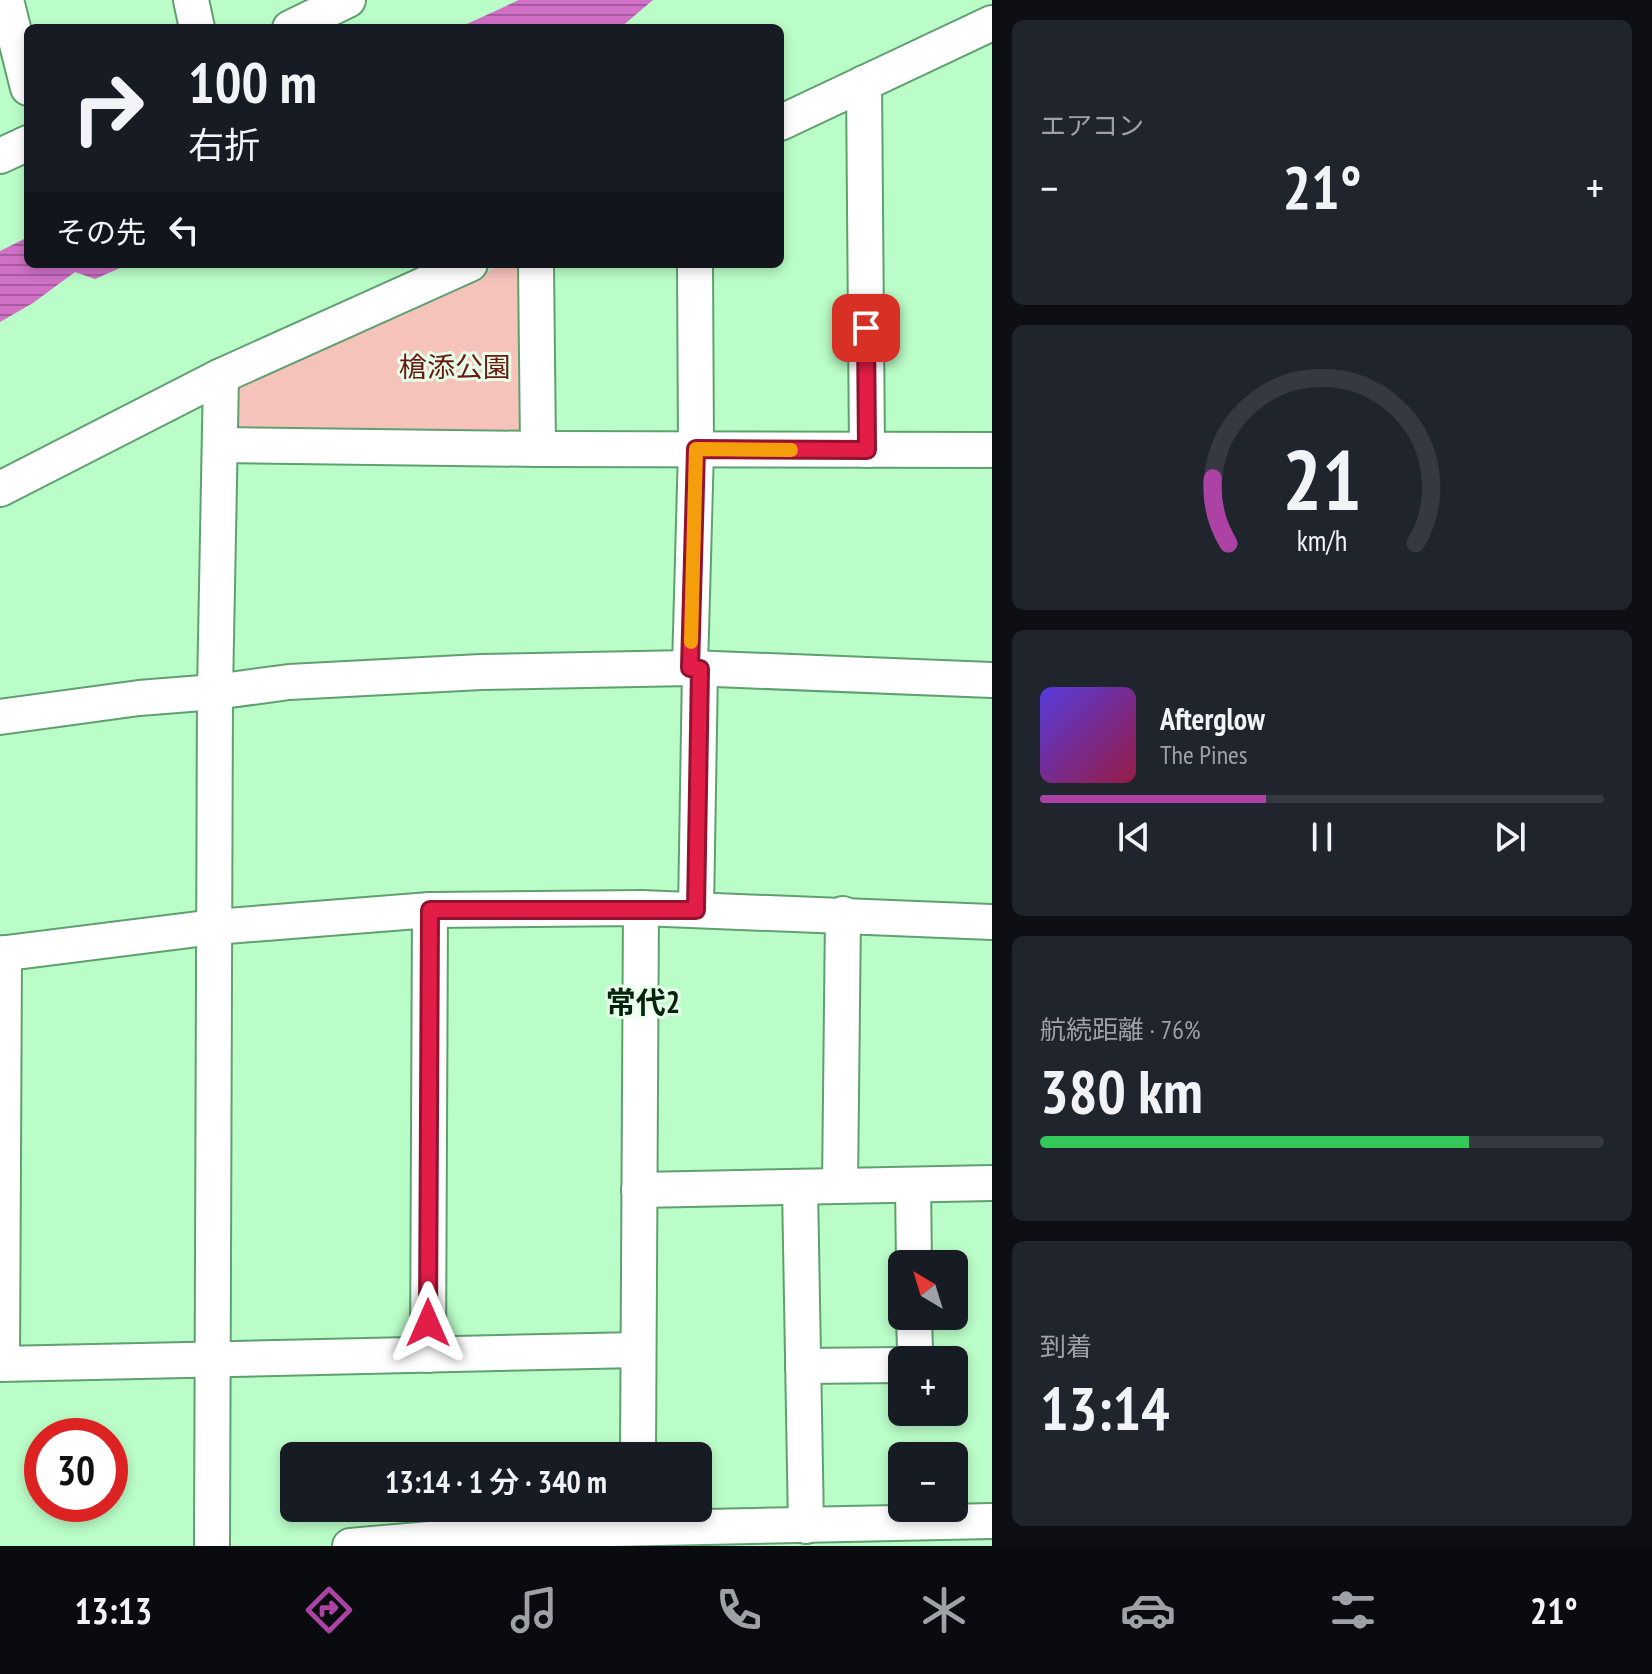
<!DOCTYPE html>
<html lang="ja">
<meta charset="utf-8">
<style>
:root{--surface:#171b24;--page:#20242c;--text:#f1f3f6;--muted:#9ea1a6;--line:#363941;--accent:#ac43a4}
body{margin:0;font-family:"PT Sans Narrow","Noto Sans JP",sans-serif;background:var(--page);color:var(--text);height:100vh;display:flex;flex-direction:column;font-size:30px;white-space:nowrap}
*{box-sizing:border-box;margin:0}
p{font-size:26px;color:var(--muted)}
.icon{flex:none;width:44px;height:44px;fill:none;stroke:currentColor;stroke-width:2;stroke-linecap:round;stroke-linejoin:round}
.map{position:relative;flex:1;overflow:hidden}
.drawer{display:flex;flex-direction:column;gap:20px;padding:20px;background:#0d0f14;width:660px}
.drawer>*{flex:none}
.guide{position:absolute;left:24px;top:24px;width:760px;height:244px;border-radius:12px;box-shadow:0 4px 12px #0003;background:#171b24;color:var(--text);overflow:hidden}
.needle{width:52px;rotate:322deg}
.tools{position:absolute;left:888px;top:1250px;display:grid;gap:16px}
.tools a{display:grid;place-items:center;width:80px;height:80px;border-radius:12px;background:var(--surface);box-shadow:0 4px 12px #0003;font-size:40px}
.speed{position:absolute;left:24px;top:1418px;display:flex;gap:16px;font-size:40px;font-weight:700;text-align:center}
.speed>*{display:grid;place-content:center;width:104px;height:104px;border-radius:50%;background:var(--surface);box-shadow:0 4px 12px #0003;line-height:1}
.speed .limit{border:12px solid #d22;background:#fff;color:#111}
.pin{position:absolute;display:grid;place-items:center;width:68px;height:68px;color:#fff;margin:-34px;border-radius:16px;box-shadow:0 4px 12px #0006}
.me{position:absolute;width:88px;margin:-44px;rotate:0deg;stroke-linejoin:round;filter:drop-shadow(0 0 6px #0008)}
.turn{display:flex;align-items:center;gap:28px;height:168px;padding:0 32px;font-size:36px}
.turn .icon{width:104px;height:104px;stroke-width:2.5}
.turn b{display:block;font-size:56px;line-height:68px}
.then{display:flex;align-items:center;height:76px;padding:0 32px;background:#0003;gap:16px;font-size:30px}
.big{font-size:60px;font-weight:600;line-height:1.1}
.drawer .widget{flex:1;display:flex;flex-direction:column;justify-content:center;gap:12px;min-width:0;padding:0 28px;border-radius:12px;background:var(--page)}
.drawer .dial{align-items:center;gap:0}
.dial svg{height:208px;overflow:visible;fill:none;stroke:var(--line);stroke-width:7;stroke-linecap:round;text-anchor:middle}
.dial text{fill:var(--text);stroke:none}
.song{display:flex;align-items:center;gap:24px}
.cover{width:96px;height:96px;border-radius:12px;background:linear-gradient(135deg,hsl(250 70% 55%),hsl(340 70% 35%))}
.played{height:8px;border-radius:4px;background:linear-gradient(90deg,var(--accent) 40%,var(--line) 40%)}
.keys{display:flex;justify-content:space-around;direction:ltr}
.heat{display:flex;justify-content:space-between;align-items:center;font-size:44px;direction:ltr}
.charge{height:12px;border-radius:6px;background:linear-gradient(90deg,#34c759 76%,var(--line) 0)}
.trip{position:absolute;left:280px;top:1442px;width:432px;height:80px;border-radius:12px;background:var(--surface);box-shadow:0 4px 12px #0003;font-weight:600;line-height:80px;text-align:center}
.menu{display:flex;height:128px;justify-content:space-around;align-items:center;background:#090b0e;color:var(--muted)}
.menu .icon{width:56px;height:56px}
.menu .active{color:var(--accent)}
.menu b{font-size:36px;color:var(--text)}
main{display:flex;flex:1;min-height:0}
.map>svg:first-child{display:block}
.park{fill:#f5c3b9}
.water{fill:url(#water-rules)}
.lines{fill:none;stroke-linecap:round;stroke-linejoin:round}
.minor-casing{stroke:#60a070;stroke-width:38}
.minor{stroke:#fff;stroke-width:34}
.route-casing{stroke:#92132f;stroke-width:20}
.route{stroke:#e11d48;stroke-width:14}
.slow{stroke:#f59e0b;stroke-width:14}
.labels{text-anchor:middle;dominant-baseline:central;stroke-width:6;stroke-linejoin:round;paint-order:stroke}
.park-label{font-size:28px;fill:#69190f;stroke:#e5ffe9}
.neighbourhood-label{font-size:30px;font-weight:bold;fill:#07220f;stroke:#e5ffe9}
</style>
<main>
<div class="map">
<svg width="992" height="1546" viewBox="0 0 992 1546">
<defs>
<pattern id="water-rules" width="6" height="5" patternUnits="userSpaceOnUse" patternTransform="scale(2)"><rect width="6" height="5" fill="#d070c6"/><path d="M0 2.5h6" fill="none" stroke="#a75c9f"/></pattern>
</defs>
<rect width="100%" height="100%" fill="#bafdc8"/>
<polygon class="park" points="503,264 528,264 527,428 517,439 235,431 237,383"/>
<g class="water">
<polygon points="519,0 653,0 620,28 458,28"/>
<polygon points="28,237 28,264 129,264 95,279 75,272 33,303 0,322 0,251"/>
</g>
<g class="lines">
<defs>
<g id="minor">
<polyline points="6,0 28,88"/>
<polyline points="191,0 197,28"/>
<polyline points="290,28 348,0"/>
<polyline points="864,83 867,450"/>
<polyline points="780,123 992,23"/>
<polyline points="0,156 28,143"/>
<polyline points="536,264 538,449"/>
<polyline points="221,445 538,449 992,450"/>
<polyline points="0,489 221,376 470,264"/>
<polyline points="690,668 696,449 695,264"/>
<polyline points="0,717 139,698 215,692 289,682 481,672 690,668 992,680"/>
<polyline points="696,910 700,669"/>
<polyline points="0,954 214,927 430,910 641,908 992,922"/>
<polyline points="913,1185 914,1264"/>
<polyline points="840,1186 843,914"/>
<polyline points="800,1187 806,1526"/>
<polyline points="639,1190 992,1183"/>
<polyline points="428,1355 430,910"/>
<polyline points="910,1360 915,1350 914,1316"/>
<polyline points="0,1364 638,1350"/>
<polyline points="2,1364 4,953"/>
<polyline points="803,1366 902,1365"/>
<polyline points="638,1456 641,908"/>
<polyline points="212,1546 215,692 221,376"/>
<polyline points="350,1546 518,1531 992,1521"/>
</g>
</defs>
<use href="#minor" class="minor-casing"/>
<use href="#minor" class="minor"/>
</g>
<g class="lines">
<defs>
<polyline id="route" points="428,1323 430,910 696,910 700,669 690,668 696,449 867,450 866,328"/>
</defs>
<use href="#route" class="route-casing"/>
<use href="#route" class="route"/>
<polyline class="slow" points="691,642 696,449 791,450"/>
</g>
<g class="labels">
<g class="park-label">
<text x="455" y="366">槍添公園</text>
</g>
<g class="neighbourhood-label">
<text x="643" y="1001">常代2</text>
</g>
</g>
</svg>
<div class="tools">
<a><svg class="needle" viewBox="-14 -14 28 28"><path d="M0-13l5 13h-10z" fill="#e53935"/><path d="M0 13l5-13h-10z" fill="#9ea1a6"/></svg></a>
<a>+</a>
<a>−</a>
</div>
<div class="speed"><div class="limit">30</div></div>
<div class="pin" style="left:866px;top:328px;background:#d93025"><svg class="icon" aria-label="arrive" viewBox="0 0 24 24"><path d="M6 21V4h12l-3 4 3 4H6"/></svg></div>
<svg class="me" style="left:428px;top:1323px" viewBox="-20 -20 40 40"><path d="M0-17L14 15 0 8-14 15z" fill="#e11d48" stroke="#fff" stroke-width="4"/></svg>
<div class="trip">13:14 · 1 分 · 340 m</div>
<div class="guide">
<div class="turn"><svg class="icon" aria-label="right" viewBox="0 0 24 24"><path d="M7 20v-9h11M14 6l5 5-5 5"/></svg><div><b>100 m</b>右折</div></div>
<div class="then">その先<svg class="icon" aria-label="left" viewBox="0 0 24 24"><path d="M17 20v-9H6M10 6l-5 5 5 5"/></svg></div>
</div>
</div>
<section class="drawer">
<div class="widget"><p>エアコン</p>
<div class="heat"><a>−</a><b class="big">21°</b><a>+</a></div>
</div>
<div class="widget dial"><svg viewBox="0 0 100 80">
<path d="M14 69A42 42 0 1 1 86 69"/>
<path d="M14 69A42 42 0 0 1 8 44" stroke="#ac43a4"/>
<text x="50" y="56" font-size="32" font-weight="700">21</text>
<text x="50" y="72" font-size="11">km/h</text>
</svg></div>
<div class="widget">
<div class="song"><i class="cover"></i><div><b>Afterglow</b><p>The Pines</p></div></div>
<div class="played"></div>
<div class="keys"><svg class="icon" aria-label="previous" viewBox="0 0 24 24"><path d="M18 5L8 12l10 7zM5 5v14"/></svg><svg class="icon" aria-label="pause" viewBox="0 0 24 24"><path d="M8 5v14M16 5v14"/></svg><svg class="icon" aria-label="next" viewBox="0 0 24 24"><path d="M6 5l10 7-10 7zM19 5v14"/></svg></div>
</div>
<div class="widget"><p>航続距離 · 76%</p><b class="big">380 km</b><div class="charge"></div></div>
<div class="widget"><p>到着</p><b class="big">13:14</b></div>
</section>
</main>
<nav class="menu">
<b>13:13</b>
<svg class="icon active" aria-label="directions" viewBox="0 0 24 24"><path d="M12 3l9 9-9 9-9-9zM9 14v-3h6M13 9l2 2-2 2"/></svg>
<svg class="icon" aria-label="music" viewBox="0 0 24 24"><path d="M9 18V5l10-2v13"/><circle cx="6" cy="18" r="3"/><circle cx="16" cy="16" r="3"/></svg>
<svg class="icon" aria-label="phone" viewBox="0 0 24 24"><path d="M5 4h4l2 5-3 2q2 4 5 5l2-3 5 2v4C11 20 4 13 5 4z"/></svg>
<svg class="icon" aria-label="climate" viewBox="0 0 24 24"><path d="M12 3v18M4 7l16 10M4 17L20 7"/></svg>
<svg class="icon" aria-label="car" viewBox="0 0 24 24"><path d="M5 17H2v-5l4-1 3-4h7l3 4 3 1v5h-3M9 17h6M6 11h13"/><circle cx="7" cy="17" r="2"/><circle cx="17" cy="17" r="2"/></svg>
<svg class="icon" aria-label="filters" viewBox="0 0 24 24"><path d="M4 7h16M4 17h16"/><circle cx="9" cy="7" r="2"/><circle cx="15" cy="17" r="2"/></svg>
<b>21°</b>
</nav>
